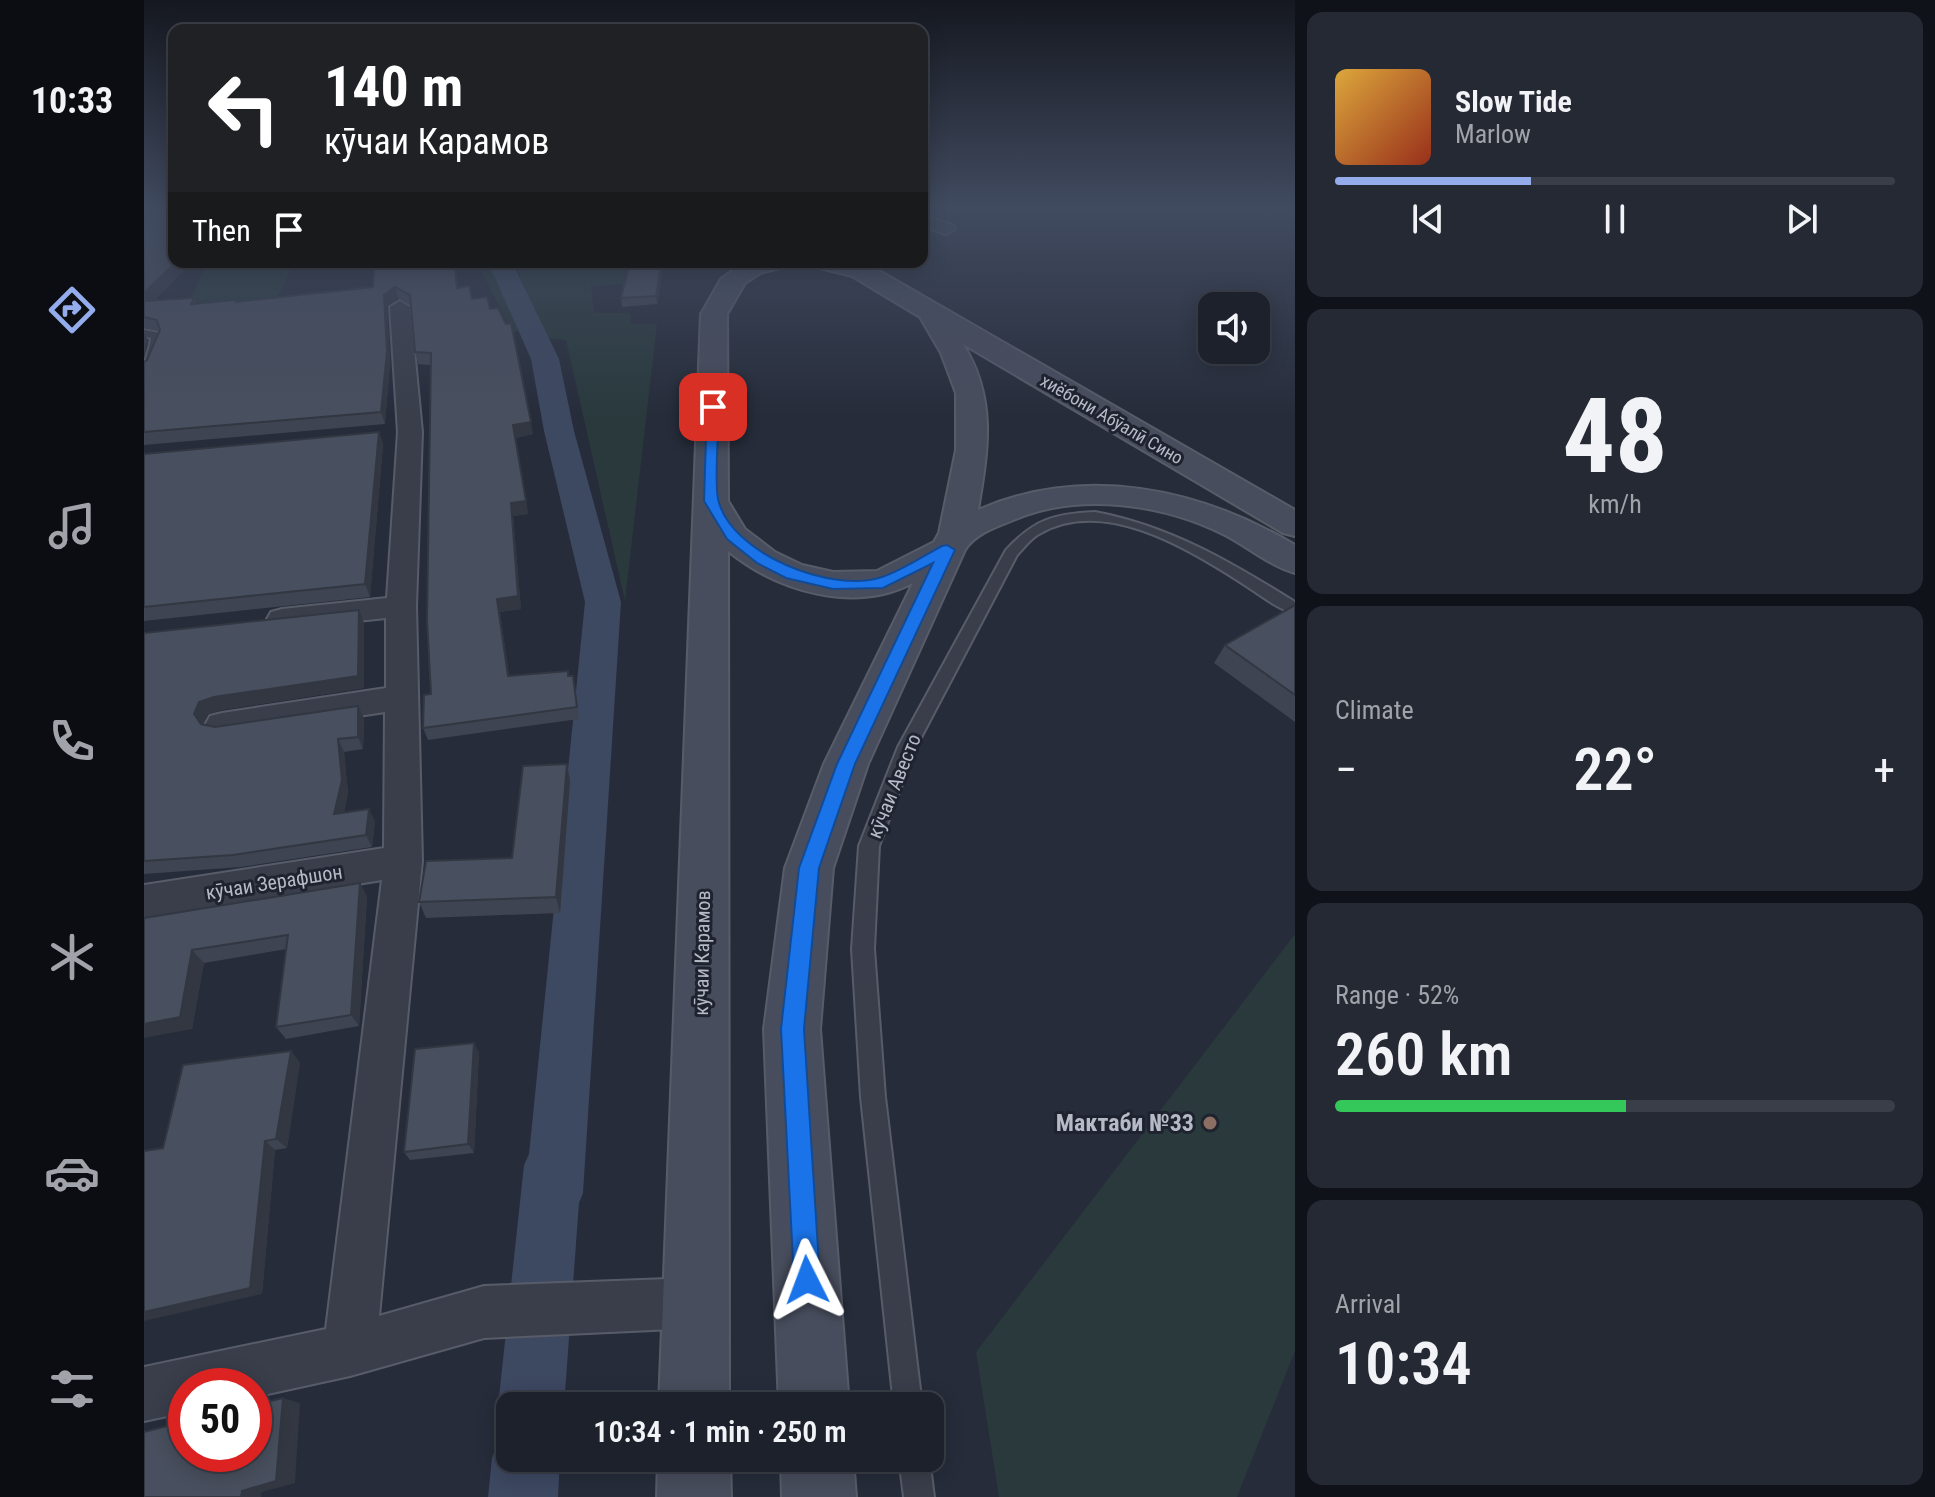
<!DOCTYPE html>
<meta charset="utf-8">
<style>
:root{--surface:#1c212c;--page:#252934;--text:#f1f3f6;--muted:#a0a3a9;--line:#3a3e48;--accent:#94abec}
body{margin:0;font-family:"Roboto Condensed",sans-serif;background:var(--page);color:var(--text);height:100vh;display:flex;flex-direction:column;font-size:30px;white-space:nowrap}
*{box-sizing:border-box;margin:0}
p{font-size:26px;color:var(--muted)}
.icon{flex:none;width:44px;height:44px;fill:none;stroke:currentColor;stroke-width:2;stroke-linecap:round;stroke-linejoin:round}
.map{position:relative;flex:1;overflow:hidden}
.details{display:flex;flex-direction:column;gap:12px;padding:12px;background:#0f1218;width:640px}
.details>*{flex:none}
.hud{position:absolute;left:24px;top:24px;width:760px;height:244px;border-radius:16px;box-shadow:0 4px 20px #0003,0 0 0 2px var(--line);background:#202124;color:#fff;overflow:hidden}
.tools{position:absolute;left:1054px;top:292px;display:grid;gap:16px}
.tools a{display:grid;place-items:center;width:72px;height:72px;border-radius:16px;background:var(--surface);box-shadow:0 4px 20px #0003,0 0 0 2px var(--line);font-size:40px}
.speed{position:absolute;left:24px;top:1368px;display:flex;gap:16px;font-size:40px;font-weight:700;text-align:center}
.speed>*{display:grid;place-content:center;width:104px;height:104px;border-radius:50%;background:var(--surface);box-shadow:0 4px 20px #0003,0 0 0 2px var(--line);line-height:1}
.speed .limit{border:12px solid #d22;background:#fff;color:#111}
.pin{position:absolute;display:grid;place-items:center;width:68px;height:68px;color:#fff;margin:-34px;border-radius:16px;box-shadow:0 4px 12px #0006}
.me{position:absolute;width:88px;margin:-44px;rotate:357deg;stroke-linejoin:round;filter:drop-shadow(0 0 6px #0008)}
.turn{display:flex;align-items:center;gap:28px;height:168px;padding:0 24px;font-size:36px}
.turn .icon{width:104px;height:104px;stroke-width:2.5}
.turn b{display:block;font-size:56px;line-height:68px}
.then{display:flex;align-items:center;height:76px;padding:0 24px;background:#0003;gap:16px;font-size:30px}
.big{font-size:60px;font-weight:600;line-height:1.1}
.details .tile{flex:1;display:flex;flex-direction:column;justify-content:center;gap:12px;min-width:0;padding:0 28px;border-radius:16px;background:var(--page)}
.details .dial{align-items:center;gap:0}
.dial b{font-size:104px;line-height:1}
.song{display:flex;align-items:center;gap:24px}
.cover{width:96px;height:96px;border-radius:12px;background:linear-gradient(135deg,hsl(40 70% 55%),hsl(10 70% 35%))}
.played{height:8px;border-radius:4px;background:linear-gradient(90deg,var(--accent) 35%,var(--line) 35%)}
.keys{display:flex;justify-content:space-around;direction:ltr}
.heat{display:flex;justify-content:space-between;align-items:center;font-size:44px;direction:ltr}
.charge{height:12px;border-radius:6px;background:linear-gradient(90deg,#34c759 52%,var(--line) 0)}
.trip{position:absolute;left:352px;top:1392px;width:448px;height:80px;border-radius:16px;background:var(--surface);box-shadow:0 4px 20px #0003,0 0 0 2px var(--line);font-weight:600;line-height:80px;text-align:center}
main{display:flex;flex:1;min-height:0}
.dock{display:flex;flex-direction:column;width:144px;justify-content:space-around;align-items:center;background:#0b0d12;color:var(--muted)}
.dock .icon{width:56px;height:56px}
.dock .current{color:var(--accent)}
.dock b{font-size:36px;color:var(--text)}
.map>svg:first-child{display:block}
.green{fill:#29393c}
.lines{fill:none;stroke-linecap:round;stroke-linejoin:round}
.canal{fill:#3d4861;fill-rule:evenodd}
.service-casing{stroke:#585c69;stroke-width:4}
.minor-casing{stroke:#585c69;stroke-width:4}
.secondary-casing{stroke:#585c69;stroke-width:4}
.service{fill:#3a3e4b;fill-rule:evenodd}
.minor{fill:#3a3e4b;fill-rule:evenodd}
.secondary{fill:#484d5d;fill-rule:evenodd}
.wall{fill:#3e4451}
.shaded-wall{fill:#323742}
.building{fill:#484f5e;stroke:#323742;stroke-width:2}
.route{fill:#1a73e8;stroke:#114b97;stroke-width:2}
.education-dot{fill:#8d6e63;stroke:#1f2330;stroke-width:3}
.labels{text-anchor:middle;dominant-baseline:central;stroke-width:6;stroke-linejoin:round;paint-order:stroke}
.far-street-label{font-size:18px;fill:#b5bac6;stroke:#1f2330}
.street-label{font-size:20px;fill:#b5bac6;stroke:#1f2330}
.near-poi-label{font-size:24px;font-weight:bold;fill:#b5bac6;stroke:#1f2330;text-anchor:end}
</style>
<main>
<nav class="dock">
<b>10:33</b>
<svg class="icon current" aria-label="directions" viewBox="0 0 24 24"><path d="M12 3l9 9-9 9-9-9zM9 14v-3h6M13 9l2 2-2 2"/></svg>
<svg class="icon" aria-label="music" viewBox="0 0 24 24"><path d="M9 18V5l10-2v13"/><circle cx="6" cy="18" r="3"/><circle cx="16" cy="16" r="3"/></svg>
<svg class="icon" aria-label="phone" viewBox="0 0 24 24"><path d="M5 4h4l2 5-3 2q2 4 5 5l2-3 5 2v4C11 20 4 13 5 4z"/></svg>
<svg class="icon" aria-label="climate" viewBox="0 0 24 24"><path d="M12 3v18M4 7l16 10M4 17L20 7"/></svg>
<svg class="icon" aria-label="car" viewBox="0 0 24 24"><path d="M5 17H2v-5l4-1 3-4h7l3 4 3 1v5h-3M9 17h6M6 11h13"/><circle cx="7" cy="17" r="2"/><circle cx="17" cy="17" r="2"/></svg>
<svg class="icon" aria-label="filters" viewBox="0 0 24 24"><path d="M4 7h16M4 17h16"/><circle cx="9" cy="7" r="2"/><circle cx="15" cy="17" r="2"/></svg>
</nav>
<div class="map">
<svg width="1151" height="1497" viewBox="0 0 1151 1497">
<rect width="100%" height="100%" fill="#262c3a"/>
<g class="green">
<polygon points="64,262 151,262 131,302 43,307"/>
<polygon points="333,262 347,262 381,330 368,332"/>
<polygon points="370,262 486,264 484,284 447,286 450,313 486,313 487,324 513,324 481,601 422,340 402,338"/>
<polygon points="1151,934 1151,1351 1093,1497 855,1497 832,1352"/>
</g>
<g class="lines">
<polygon class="canal" points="344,262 368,262 415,359 430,431 477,602 439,1193 435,1203 420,1406 366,1406 366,1458 416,1458 414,1497 344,1497 348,1458 358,1434 365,1430 354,1406 380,1165 385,1154 441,602 400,431 387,359"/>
<defs>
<g id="service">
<path d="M0 330 16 333 19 341 6 371 0 375C0 358 6 350 7 338L0 336Z"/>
<path d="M951 512C1026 526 1087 562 1151 602V614C1131 608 1111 591 1093 580 1039 546 958 497 895 534 886 539 880 548 873 555L772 747 735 846 730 949 741 1097 778 1406H750L717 1097 708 949 715 846 754 747 862 550C891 519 910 514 951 512Z"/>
<polygon points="755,1458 785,1458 790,1497 760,1497"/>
</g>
<g id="minor">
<polygon points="778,215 808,225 811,229 802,234 778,226"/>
<polygon points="256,301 266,307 278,432 272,606 278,861 235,1316 340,1286 551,1278 569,1285 576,1303 569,1321 551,1328 340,1338 206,1376 110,1397 110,1386 42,1386 42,1412 0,1421 0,1367 182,1329 238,880 0,919 0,885 240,848 241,712 78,737 66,734 61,725 66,716 78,713 242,688 242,618 138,629 127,626 123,619 127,612 138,609 243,598 254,432 246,307"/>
</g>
<g id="secondary">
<path d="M601 262H643L640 267 616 273 601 283 583 314 584 501 601 529 631 552 658 565 689 572 733 571 790 542 795 533 812 450V393L797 353 776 317 708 276 672 267 669 262 725 265 1151 510V536L1139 533 819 344C853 398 844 450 834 510 940 464 1055 488 1151 545V573C1126 566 1104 547 1081 535 1020 504 936 492 872 519 855 526 831 533 821 550L724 764 689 868 676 1029 705 1406H635L620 1029 641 868 680 764 769 583C710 614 633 591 584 551L585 1406H515L557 314 577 279Z"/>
<polygon points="514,1458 586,1458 587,1497 513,1497"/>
<polygon points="637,1458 709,1458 712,1497 638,1497"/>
</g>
</defs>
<use href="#service" class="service-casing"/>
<use href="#minor" class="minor-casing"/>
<use href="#secondary" class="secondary-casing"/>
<use href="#service" class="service"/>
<use href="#minor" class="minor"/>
<use href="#secondary" class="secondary"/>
</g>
<g class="wall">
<polygon points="0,207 49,262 10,300 50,298 52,303 93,302 229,287 230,262 311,262 314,288 328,299 346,309 389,434 372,438 384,514 369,516 377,609 356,612 365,676 424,671 425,676 429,676 435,719 284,740 279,728 287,694 286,365 274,364 271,352 267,306 254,298 243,307 246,363 241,424 0,445 0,362 3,360 16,331 0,328"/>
<polygon points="520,262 513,304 478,307 477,298"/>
<polygon points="235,432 239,444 226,597 0,621 0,454"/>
<polygon points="1151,605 1151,722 1070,663 1081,645"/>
<polygon points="220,623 220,688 77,710 63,715 59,725 71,727 220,718 219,749 200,752 204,793 200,812 231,821 228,847 97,867 0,874 0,633"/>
<polygon points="423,764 426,781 416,913 282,918 275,902 368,858"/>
<polygon points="223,896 215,1026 142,1039 132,1027 143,949 60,963 48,1029 0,918"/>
<polygon points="335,1052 330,1153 266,1160 260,1152"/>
<polygon points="156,1062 143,1148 131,1150 118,1294 19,1148"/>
</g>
<g class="shaded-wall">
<polygon points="32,262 49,262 0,310 0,293"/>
<polygon points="518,262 520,262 513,304 512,296"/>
<polygon points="251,287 254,298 243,307 246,363 241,424 237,412 240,295"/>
<polygon points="0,333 4,340 0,357"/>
<polygon points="387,422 389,434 372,438 384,514 369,516 377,609 356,612 367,689 364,676 353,599 367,503 369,425"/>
<polygon points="235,432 239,444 226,597 221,584"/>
<polygon points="215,610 220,623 220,688 77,710 63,715 58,726 50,714 55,702"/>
<polygon points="214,706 220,718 219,749 214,737"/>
<polygon points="194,739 200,752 204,793 197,826 190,814"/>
<polygon points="423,764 426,781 416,913 412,897"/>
<polygon points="225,809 231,821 228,847 222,835"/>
<polygon points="216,883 223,896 215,1026 207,1015"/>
<polygon points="48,950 60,963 48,1029 0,1038 0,1024"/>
<polygon points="330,1043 335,1052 330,1153 324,1144"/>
<polygon points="147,1051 156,1062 143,1148 132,1139"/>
<polygon points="121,1141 131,1150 118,1294 0,1321 0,1312"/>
<polygon points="139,1398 156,1403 151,1483 118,1492 117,1497 97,1497 98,1491"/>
</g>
<g class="building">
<polygon points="0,207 30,207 30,262 32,262 0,293"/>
<polygon points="230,262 310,262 313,288 325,286 328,299 343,297 346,309 354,308 362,324 367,323 387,422 369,425 382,501 367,503 374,596 353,599 364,676 424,671 424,676 429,676 433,707 279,728 280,695 287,694 283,620 287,353 271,352 266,295 251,287 240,295 243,351 237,412 0,432 0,362 3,360 16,330 13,320 0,317 0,301 50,298 47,304 92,300 92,302 229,287"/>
<polygon points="486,262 518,262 512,296 477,298"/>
<polygon points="235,432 221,584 0,607 0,454"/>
<polygon points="1151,605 1151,695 1081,645"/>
<polygon points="215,610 214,676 70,697 55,702 50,714 57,724 71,727 214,706 214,737 194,739 198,780 190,814 225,809 222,835 89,855 0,861 0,633"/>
<polygon points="423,764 412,897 275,902 282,861 368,858 379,766"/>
<polygon points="216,883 207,1015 132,1027 144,935 48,950 36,1017 0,1024 0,918"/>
<polygon points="330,1043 324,1144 260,1152 271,1049"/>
<polygon points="147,1051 132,1139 121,1141 106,1288 0,1312 0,1151 19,1148 39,1065"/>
<polygon points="139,1398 132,1481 98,1491 97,1497 0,1497 0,1432 42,1421 42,1454 110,1454 110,1405"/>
</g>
<linearGradient id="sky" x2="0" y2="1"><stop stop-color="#151820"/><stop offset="0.5" stop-color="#414b60"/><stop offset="1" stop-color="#414b60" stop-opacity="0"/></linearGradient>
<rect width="1151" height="416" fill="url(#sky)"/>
<path class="route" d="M569 404 575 407C575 432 570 477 574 499 586 554 689 594 738 577 759 570 779 556 798 546L803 545 811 550 711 764 675 868 660 1029 676 1280 673 1290 663 1294 653 1290 650 1280 637 1029 655 868 693 764 789 563 739 588 689 589 642 578 613 563 583 539 560 501 563 407Z"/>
<circle class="education-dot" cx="1066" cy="1123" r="8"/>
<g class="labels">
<g class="far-street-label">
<text transform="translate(968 419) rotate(30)">хиёбони Абӯалӣ Сино</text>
</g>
<g class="street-label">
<text transform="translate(750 786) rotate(-68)">кӯчаи Авесто</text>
<text transform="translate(130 882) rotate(-9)">кӯчаи Зерафшон</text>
<text transform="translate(558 953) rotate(-89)">кӯчаи Карамов</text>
</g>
<g class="near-poi-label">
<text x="1050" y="1123">Мактаби №33</text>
</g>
</g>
</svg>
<div class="tools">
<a><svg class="icon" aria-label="sound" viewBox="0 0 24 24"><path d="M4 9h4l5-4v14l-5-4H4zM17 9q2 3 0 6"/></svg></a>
</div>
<div class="speed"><div class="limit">50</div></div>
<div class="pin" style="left:569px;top:407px;background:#d93025"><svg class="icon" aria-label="arrive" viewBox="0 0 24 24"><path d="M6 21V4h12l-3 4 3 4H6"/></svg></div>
<svg class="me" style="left:663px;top:1280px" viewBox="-20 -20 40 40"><path d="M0-17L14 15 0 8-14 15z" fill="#1a73e8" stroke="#fff" stroke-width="4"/></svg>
<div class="trip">10:34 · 1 min · 250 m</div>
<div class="hud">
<div class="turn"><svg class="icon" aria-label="left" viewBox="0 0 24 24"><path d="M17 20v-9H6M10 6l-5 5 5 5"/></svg><div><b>140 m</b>кӯчаи Карамов</div></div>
<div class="then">Then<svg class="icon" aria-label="arrive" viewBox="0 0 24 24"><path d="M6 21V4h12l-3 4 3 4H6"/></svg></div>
</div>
</div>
<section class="details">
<div class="tile">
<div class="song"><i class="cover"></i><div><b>Slow Tide</b><p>Marlow</p></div></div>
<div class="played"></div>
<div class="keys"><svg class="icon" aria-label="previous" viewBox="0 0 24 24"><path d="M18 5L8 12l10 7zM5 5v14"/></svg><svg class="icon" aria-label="pause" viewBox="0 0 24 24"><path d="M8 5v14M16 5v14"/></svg><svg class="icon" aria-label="next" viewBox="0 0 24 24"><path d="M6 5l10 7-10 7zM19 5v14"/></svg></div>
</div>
<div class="tile dial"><b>48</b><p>km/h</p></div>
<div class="tile"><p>Climate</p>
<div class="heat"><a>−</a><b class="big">22°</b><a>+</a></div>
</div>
<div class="tile"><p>Range · 52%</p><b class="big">260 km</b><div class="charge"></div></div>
<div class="tile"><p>Arrival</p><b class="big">10:34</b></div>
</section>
</main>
